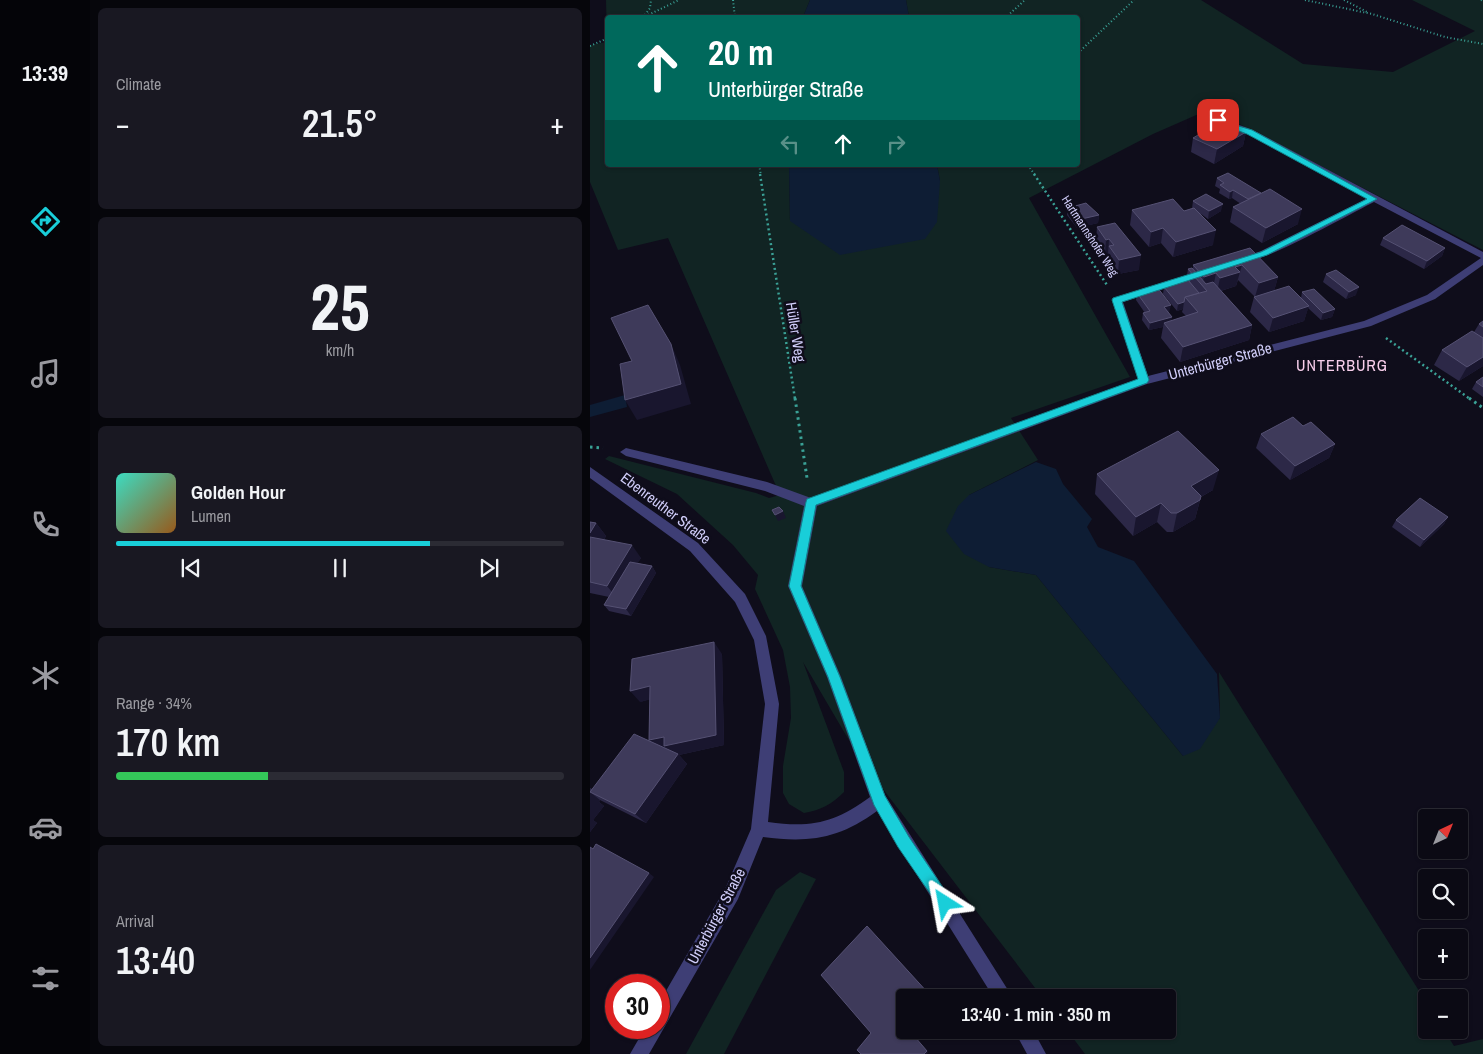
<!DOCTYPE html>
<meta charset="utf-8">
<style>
:root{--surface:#0b0a14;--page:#191822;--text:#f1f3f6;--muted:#9a9aa0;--line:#2b2b34;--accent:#19ced9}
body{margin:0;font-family:"Archivo Narrow",sans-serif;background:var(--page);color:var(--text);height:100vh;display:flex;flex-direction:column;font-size:19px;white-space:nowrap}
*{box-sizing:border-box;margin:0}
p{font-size:16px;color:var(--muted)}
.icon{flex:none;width:28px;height:28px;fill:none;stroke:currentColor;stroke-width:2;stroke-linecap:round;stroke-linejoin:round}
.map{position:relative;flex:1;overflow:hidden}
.panel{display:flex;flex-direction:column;gap:8px;padding:8px;background:#06060b;width:500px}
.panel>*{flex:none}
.banner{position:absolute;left:15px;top:15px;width:475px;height:152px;border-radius:5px;box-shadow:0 1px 4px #0004,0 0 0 1px var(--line);background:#00695c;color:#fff;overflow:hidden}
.needle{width:32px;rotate:43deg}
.tools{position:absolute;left:828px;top:809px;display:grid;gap:10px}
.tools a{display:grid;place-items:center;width:50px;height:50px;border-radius:5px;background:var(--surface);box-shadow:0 1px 4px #0004,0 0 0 1px var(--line);font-size:25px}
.speed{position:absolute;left:15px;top:974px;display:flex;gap:10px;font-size:25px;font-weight:700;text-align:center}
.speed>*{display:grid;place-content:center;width:65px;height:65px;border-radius:50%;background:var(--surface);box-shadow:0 1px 4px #0004,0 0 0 1px var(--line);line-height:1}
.speed .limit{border:8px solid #d22;background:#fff;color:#111}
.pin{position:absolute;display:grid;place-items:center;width:42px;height:42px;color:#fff;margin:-21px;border-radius:10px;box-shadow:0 2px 8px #0006}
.me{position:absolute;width:55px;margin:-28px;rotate:326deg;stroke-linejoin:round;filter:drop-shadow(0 0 4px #0008)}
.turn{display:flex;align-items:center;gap:18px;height:105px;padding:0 20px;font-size:22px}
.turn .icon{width:65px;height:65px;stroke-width:2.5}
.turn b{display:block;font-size:35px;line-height:42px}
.lanes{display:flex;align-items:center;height:48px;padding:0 20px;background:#0003;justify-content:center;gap:25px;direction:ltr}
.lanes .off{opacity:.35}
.big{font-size:38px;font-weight:600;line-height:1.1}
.panel .card{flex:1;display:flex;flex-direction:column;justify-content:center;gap:8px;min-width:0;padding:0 18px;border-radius:8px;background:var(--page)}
.panel .dial{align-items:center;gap:0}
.dial b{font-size:65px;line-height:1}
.song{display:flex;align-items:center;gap:15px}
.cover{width:60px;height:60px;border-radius:8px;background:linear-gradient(135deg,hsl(170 70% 55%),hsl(30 70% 35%))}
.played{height:5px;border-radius:2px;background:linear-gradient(90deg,var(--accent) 70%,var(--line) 70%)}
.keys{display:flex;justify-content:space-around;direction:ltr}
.heat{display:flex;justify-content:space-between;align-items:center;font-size:28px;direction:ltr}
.charge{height:8px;border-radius:4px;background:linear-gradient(90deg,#34c759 34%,var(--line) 0)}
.trip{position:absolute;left:306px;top:989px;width:280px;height:50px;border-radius:5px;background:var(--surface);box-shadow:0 1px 4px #0004,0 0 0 1px var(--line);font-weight:600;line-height:50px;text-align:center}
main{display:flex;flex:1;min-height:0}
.dock{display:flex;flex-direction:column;width:90px;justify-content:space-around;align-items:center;background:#040408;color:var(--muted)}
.dock .icon{width:35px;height:35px}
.dock .active{color:var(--accent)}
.dock b{font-size:22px;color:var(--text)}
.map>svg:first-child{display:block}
.green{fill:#112423}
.water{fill:#0e1d34}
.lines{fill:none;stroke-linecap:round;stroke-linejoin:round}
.path-far2{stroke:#3aa196;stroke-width:2;stroke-dasharray:1 2.5;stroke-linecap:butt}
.path-far1{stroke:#3aa196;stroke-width:2.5;stroke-dasharray:2 3;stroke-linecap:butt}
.path{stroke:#3aa196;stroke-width:3;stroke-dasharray:2.5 4;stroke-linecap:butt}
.minor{fill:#3e3e75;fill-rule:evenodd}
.wall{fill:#2c2847}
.shaded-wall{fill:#19162e}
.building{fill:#3e3a5a;stroke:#555173}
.route{fill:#19ced9;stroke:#10868d}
.labels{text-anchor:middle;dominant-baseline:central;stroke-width:5;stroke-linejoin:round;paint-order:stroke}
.far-street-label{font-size:12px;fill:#d0cdf9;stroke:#0f0d1b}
.street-label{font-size:15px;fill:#d0cdf9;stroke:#0f0d1b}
.neighbourhood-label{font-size:16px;letter-spacing:1px;fill:#f9cfec;stroke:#0f0d1b}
</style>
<main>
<nav class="dock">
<b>13:39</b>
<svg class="icon active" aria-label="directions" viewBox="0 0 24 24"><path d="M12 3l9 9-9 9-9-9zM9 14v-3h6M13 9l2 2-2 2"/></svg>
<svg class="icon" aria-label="music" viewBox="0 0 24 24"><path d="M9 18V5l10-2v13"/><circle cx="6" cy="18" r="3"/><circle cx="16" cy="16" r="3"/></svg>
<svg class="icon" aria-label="phone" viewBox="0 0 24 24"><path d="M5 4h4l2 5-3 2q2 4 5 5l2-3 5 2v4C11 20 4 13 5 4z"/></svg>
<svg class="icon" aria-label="climate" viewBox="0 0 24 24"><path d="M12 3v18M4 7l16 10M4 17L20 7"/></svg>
<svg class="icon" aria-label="car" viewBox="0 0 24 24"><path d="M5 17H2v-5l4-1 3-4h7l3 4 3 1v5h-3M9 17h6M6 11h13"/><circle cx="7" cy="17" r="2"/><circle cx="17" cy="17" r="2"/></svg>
<svg class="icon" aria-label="filters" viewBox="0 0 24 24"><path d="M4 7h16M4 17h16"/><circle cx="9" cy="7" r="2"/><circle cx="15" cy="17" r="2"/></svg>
</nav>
<section class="panel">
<div class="card"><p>Climate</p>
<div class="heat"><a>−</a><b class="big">21.5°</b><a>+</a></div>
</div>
<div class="card dial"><b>25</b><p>km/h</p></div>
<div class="card">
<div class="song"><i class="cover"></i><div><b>Golden Hour</b><p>Lumen</p></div></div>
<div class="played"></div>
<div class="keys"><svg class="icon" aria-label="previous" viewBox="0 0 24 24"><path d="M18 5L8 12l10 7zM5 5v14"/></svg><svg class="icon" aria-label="pause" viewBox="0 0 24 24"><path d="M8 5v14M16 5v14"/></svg><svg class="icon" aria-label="next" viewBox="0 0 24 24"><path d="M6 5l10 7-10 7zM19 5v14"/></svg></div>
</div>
<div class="card"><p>Range · 34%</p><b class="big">170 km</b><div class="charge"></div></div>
<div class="card"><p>Arrival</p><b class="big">13:40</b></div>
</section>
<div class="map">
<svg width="893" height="1054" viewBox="0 0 893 1054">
<rect width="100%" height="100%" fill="#0f0d1b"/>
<g class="green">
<path d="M16 0H220L213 17 18 18V165H199L200 221 350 181 347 165H488V18L319 17 316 0H611L713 64 803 72 885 31 822 0H893V250L620 109 563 134 439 198 540 377 421 418 448 460 379 495 399 567 446 575 593 756 630 718 629 672 836 1002V1030H854L864 1046 893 1039V1054H495L477 1030H578V998L452 997 270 759 213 662 254 772V792C242 804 231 810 214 813L199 804 193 793V766L201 718 200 687 193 650 165 589 168 575 143 545 87 494 15 459 19 456 166 493 179 498 190 495 78 238 28 250 0 182V45L17 42Z"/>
<polygon points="210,872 226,879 134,1054 96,1054 186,890"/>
</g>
<g class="water">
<polygon points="220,0 316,0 319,17 213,17"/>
<polygon points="199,165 347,165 350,181 347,222 335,239 250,255 200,221"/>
<polygon points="35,395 37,407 0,417 0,405"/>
<polygon points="446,462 466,469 473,484 502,519 497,527 508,547 544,561 627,674 630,718 610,749 593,756 446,575 399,567 374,554 356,531 368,506 379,495"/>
</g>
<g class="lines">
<g class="path-far2">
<polyline points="143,0 145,18"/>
<polyline points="715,0 782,14 855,37 893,44"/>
<polyline points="754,0 777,12"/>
<polyline points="891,0 893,1"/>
<polyline points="55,15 60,8 61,0"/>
<polyline points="52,18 89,0"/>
<polyline points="415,18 435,0"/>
<polyline points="0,46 18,38"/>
<polyline points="488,53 544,0"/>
<polyline points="169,165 171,175"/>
<polyline points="438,165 445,175"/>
</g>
<g class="path-far1">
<polyline points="170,174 205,399"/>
<polyline points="444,174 517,285"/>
<polyline points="796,338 880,399"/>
</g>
<g class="path">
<polyline points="205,398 217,478"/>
<polyline points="879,398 893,408"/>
<polyline points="0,447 13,448"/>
</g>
<g class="minor">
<path d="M625 118H631L663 130 893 252V265L845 299 781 326 557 384 227 506 212 586 251 677 295 795 423 998H404L287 811C249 839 219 843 173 837L148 899 59 1054H40L55 1028H69V1003L136 887 161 829 175 704 164 640 145 602 100 551 0 478V467L108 543 155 594 176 636 189 704 178 822C221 828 245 823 280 797L237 677 198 586 214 506 175 491 36 456 30 452 36 448 177 482 221 498 548 379 522 300 523 298 610 271H616L618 273 616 275 533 302 558 376 774 321 837 295 891 258 784 202C762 213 666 267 648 263V259L671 251 778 198 657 134 625 122Z"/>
<polygon points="424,1030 443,1030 456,1054 437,1054"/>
</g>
</g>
<g class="wall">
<polygon points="656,132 653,146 624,164 601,152 603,138"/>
<polygon points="627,178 671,194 708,224 672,243 640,222 643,207 651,204 642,198 639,199 629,193 630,189 625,186"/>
<polygon points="603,201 631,211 618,219 611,214 623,245 583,257 571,243 559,247 540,225 542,210 594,211 602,208"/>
<polygon points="478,208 509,215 508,223 487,228 477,215"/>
<polygon points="507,227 549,270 528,274 518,261 519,254 515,254 506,241"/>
<polygon points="793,238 855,248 852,256 834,269 790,245"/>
<polygon points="660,248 688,277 684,291 711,298 712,292 745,309 742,317 731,320 718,308 714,321 679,332 660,312 664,297 665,297 648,280 646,286 631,291 662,325 659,340 590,362 571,338 573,327 559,330 552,320 553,313 555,313 546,300 547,293 579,313 581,321 596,316 592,312 593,309 587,311 573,294 574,287 596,281 598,269 603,269 603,265"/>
<polygon points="736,274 766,295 756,299 733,282"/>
<polygon points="893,321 893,366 869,381 844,365 852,350 884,332 889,324"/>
<polygon points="893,377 893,397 882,389 886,382"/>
<polygon points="713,426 745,444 739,458 700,480 666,448 671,434"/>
<polygon points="507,474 623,490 611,497 605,519 583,532 577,532 567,522 543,536 505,494"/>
<polygon points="858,517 854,524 830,547 802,527 806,520"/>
<polygon points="0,522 6,523 16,536 14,540 51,558 47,563 62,566 66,573 41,616 19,611 14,605 19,597 0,593"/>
<polygon points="132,654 134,745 89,755 97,764 56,823 10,800 9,802 14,806 3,820 7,823 0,832 0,788 2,789 60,741 59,740 60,699 50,702"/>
</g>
<g class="shaded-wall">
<polygon points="656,132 653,146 624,164 627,149"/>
<polygon points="643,190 642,198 639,199 640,192"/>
<polygon points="633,204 631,211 618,219 619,211"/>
<polygon points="712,209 708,224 672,243 676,228"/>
<polygon points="509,215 508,223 487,228 487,220"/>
<polygon points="573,228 571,243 559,247 561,232"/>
<polygon points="626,230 623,245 583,257 586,242"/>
<polygon points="519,239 518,254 515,254 516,240"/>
<polygon points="855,248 852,256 834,269 837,261"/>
<polygon points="551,255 549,270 528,274 529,260"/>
<polygon points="652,265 646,286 627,292 630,278 645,267"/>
<polygon points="626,273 623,288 612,285 614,277"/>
<polygon points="688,277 684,291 665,297 669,283"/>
<polygon points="769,287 766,295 756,299 759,292"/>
<polygon points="594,302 593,309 587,311 588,304"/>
<polygon points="581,305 579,313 573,315 574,307"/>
<polygon points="719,306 714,321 679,332 683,318"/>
<polygon points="745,309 742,317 731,320 733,313"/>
<polygon points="582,317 581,325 574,323 573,327 559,330 560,323"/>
<polygon points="662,325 659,340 590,362 593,347"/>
<polygon points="81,344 90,365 101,404 47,420 35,400"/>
<polygon points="893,357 893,366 869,381 877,367"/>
<polygon points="745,444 739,458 700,480 705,466"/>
<polygon points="629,470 623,490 596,505 601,486"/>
<polygon points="610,500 605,519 583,532 587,513"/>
<polygon points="571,503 567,522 543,536 546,517"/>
<polygon points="193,511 196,518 188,521 185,515"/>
<polygon points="858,517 854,524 830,547 834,540"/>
<polygon points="6,523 16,536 8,550 0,540 0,533"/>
<polygon points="42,545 51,558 27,598 17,586"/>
<polygon points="62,566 66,573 41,616 36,609"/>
<polygon points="124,642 132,654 134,745 89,755 97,764 56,823 45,814 69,750 59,740"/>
<polygon points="60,686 70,697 50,702 40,691"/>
<polygon points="0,792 10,800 9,802 14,806 3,820 7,823 0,832"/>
<polygon points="59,873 64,877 0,970 0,958"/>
<polygon points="319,1030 338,1052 337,1054 334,1054"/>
</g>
<g class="building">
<polygon points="632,121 656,132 627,149 603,138"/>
<polygon points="638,173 671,193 658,199 643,190 640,192 630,185 634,183 627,178"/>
<polygon points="680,189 712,209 676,228 643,207"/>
<polygon points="616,194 633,204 619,211 603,201"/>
<polygon points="583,199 594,211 604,208 626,230 586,242 573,228 561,232 542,210"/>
<polygon points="496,203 509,215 487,220 478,208"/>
<polygon points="525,223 551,255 529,260 519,246 524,245 519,239 516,240 507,227"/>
<polygon points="812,225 855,248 837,261 793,238"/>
<polygon points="660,248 688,277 669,283 652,265 645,267 650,272 630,278 626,273 614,277 603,265"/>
<polygon points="602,268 616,284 623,282 662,325 593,347 574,323 608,312 595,297 617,291 598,269"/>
<polygon points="746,270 769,287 759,292 736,274"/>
<polygon points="598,280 609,293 595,297 594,302 588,304 574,287"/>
<polygon points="699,286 719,306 683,318 664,297"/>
<polygon points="567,287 581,305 574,307 582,317 560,323 553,313 560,311 547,293"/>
<polygon points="724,289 745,309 733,313 712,292"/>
<polygon points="58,305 81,344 91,384 35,400 30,364 42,361 21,318"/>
<polygon points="893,321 893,327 889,324"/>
<polygon points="882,331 893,338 893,357 877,367 852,350"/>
<polygon points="893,377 893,387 886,382"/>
<polygon points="703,417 713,426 721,422 745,444 705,466 671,434"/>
<polygon points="588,431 629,470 601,486 611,496 610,500 587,513 581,513 571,503 546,517 507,474"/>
<polygon points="830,498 858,517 834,540 806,520"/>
<polygon points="189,507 193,511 185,515 182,510"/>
<polygon points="0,522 6,523 0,533"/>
<polygon points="0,537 42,545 17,586 0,582"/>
<polygon points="40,562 62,566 36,609 14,605"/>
<polygon points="124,642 126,735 74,746 74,737 59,740 60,686 40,691 42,659"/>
<polygon points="44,734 88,754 45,814 0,792"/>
<polygon points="6,844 59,873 0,958 0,847 3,849"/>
<polygon points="277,926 339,994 337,998 315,998 315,1023 314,1024 315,1030 319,1030 337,1051 334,1054 271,1054 267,1050 281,1033 231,975"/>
</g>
<polygon class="route" points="625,119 662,130 787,199 677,255 532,302 559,380 557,383 226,505 211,586 250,677 295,796 319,837 360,898 362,903 360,908 355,911 350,908 308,847 284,805 238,677 199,586 216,502 217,499 548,379 522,300 523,298 671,252 777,199 657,134 625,122"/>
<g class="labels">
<g class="far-street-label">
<text transform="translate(500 236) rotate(57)">Hartmannshofer Weg</text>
</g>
<g class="street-label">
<text transform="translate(206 332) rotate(81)">Hüller Weg</text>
<text transform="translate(630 361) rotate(-15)">Unterbürger Straße</text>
<text transform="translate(76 508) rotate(37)">Ebenreuther Straße</text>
<text transform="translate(126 916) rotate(-62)">Unterbürger Straße</text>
</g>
<g class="neighbourhood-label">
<text x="752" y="365">UNTERBÜRG</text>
</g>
</g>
</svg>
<div class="tools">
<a><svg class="needle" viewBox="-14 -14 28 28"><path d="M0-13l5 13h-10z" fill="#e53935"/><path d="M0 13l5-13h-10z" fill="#9a9aa0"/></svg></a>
<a><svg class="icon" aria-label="search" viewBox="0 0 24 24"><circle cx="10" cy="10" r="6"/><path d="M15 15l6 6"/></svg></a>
<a>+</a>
<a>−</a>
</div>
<div class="speed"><div class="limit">30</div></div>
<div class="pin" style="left:628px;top:120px;background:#d93025"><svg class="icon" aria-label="arrive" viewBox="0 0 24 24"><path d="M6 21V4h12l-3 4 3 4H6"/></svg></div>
<svg class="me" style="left:355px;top:903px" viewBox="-20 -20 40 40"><path d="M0-17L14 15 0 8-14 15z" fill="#19ced9" stroke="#fff" stroke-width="4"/></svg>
<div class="trip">13:40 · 1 min · 350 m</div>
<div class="banner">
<div class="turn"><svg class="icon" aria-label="ahead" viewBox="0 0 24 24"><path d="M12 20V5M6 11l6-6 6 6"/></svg><div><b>20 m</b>Unterbürger Straße</div></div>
<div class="lanes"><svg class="icon off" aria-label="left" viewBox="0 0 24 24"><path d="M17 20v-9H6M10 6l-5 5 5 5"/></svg><svg class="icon" aria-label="ahead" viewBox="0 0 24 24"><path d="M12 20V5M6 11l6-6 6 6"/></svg><svg class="icon off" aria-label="right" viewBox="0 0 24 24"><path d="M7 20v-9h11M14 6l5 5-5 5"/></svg></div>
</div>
</div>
</main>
